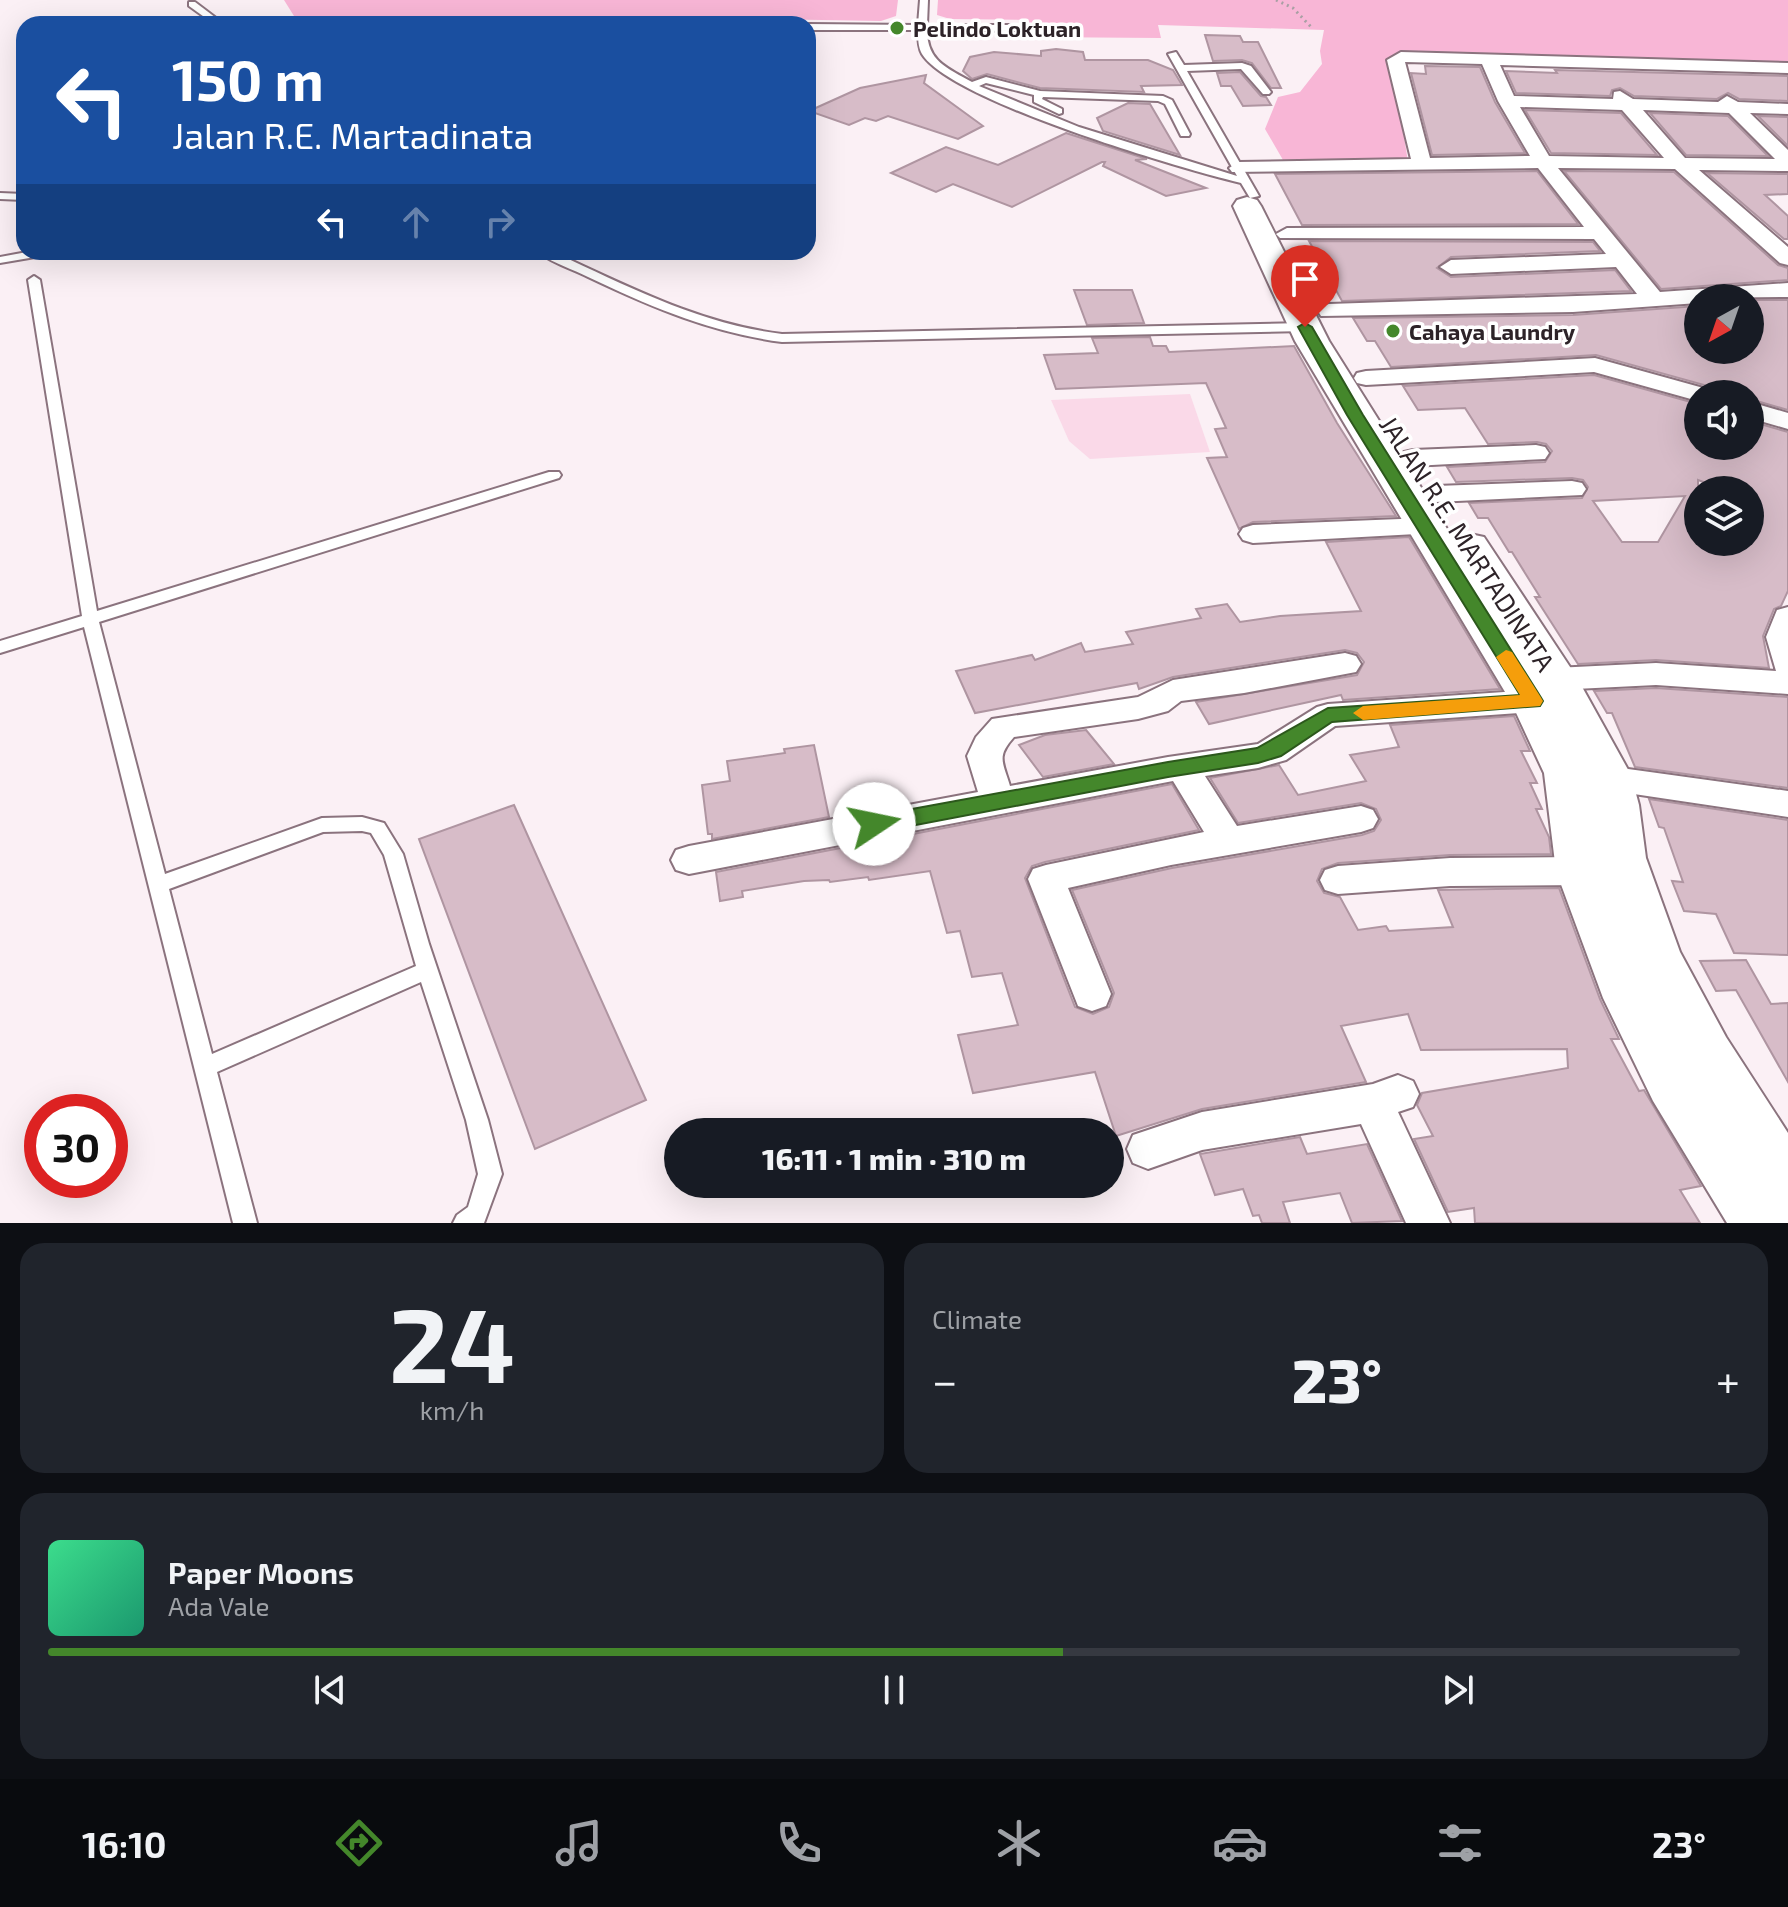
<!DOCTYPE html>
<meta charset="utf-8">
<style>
:root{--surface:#171b24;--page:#20242c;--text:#f1f3f6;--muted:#9ea1a6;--line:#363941;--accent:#44872b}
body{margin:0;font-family:"Exo 2",sans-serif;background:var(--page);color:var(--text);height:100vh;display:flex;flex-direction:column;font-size:30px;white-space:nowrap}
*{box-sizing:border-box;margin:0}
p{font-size:26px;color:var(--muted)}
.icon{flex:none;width:44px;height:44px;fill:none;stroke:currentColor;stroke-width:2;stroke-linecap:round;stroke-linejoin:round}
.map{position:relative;height:1223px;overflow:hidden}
.details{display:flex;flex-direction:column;gap:20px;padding:20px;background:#0d0f14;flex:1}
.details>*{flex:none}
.top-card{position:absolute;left:16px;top:16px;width:800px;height:244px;border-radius:24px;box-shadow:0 8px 32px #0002;background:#1a4fa0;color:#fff;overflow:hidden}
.needle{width:52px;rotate:220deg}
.buttons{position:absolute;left:1684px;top:284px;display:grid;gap:16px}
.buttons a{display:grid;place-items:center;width:80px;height:80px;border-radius:50%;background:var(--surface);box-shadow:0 8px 32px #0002;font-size:40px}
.speed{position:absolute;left:24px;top:1094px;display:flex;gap:16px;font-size:40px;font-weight:700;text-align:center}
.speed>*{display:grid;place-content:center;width:104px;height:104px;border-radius:50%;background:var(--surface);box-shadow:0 8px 32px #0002;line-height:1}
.speed .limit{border:12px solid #d22;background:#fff;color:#111}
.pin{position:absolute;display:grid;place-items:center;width:68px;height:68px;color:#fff;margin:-82px -34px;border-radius:50% 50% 50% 0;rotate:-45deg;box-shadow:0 0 8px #0007}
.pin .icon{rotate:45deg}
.me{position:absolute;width:88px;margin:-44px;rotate:79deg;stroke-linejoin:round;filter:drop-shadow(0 0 6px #0008)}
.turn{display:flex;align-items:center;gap:28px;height:168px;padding:0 24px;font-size:36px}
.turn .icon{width:104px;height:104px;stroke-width:2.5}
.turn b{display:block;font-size:56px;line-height:68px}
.lanes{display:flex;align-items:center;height:76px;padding:0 24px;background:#0003;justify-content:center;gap:40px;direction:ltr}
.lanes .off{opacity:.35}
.big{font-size:60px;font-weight:800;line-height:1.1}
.details .tile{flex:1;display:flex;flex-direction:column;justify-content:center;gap:12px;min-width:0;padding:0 28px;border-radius:24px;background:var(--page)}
.details .dial{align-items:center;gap:0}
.dial b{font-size:104px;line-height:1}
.song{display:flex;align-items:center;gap:24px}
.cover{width:96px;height:96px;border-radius:12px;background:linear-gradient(135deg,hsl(150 70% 55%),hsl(160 70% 35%))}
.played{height:8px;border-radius:4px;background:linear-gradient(90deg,var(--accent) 60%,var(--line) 60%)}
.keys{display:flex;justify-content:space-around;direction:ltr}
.heat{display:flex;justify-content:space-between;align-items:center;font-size:44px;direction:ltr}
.details .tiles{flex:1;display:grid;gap:20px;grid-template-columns:1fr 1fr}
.tile:last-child{grid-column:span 2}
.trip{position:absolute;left:664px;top:1118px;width:460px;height:80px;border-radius:40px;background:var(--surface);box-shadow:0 8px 32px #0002;font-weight:800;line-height:80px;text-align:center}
.tabs{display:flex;height:128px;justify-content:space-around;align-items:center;background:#090b0e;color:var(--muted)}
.tabs .icon{width:56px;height:56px}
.tabs .selected{color:var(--accent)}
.tabs b{font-size:36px;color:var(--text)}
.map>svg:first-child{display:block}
.green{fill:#fad9e8}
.water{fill:#f8b6d6}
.building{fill:#d7bcc8;stroke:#af95a1;stroke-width:2;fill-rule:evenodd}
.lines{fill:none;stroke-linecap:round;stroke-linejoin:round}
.lane-casing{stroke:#8b737e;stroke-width:4}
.street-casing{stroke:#8b737e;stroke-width:4}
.secondary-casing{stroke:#8b737e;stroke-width:4}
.path{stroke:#a99fa4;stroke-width:3;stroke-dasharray:2 4;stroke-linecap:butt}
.lane{fill:#fff;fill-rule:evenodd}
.street{fill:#fff;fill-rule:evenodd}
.secondary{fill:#fff;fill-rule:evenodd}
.route{fill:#44872b;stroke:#2c581c;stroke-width:2}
.slow{fill:#f59e0b}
.poi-dot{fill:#44872b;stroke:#fff;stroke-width:3}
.labels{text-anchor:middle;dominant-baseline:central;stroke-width:7;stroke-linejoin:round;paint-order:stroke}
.far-poi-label{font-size:22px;font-weight:bold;fill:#2d2328;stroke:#fff;text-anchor:start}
.street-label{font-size:26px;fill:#2d2328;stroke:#fff}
</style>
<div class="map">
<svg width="1788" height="1223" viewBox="0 0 1788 1223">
<rect width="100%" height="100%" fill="#fbf0f5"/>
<polygon class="green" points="1190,394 1210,452 1090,459 1069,441 1051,400"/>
<g class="water">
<polygon points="284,0 898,0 896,16 881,21 635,17 632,24 299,24"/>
<polygon points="938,0 1788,0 1788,66 1392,59 1408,162 1283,160 1265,129 1278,97 1300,92 1322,64 1320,51 1324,30 1158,25 1161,38 1030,37 1028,20 950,19 937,15"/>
</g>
<g class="building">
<polygon points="1205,35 1240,36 1243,42 1258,42 1281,88 1271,88 1252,63 1242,60 1213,61"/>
<polygon points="1056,49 1083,52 1085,60 1148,60 1173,70 1182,85 1141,86 1144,92 1040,88 987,74 972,79 963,71 970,57 994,52 1041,56 1041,51"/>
<polygon points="1425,66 1480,67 1495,102 1525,153 1432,155 1411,73 1426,74"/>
<polygon points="1555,70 1788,76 1788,101 1739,99 1728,93 1717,99 1634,96 1620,88 1612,90 1610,96 1516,93 1506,71 1557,73"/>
<polygon points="1240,72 1261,96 1266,97 1271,105 1243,106 1231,86 1221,86 1217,73"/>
<polygon points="926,75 924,83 983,126 958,139 888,116 876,121 865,118 849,125 809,111 860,88"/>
<polygon points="1128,103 1150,104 1180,155 1103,131 1097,118"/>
<polygon points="1525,110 1621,113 1657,155 1551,153"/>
<polygon points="1650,113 1728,116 1768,156 1686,155"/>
<polygon points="1758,116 1788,117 1788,146"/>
<polygon points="1066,133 1147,159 1135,160 1206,188 1166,196 1103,166 1105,162 1102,162 1012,207 953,184 936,192 891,173 946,147 998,165"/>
<polygon points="1537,171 1578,224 1302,225 1275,174"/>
<polygon points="1564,171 1674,172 1778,265 1788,268 1788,280 1661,289"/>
<polygon points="1707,173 1788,174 1788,194 1765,195 1788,216 1788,239 1784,239"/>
<polygon points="1309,241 1593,242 1600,251 1451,257 1437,268 1451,277 1615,270 1631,291 1342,301"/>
<polygon points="1074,290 1132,290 1144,323 1087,325"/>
<polygon points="1750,300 1788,300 1788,410 1750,399 1750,394 1713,394 1708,386 1596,355 1391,367 1375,341 1367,341 1353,318 1573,315 1698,306 1698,350 1750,350"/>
<polygon points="1150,337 1153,346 1166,346 1169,352 1294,346 1337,423 1396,516 1253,522 1239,529 1207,458 1227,457 1215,429 1226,428 1206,383 1056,389 1044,355 1098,353 1092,338"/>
<path d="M1594 375 1698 404V446H1750V421L1788 432V591L1781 606 1774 609 1763 636 1769 668 1656 660 1578 664 1535 597H1540L1512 552H1509L1488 518H1478L1469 503 1582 498 1588 487 1583 480 1572 478 1456 482 1447 467 1545 462 1552 451 1546 444 1537 442 1488 444 1465 408 1418 410 1403 386ZM1698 480 1725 490H1750V542H1698ZM1685 496 1658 542H1622L1593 501Z"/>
<polygon points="1409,537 1500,689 1343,700 1341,695 1209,724 1196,702 1357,675 1364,662 1357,653 1345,650 1173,677 1139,689 1137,683 975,713 956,671 1032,655 1035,660 1081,643 1085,652 1133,644 1126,632 1201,618 1196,609 1227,604 1240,622 1280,616 1361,611 1326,542"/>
<polygon points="1656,688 1788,697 1788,788 1635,767 1612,713 1607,713 1594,691"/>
<polygon points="1514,716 1530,751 1521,751 1537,783 1530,783 1542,809 1536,809 1549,837 1551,854 1450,855 1338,863 1322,869 1317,881 1324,893 1340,897 1358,930 1386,926 1389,931 1453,927 1438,890 1559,888 1600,999 1619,1039 1611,1039 1639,1091 1644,1090 1701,1186 1680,1190 1700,1223 1475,1223 1474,1208 1448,1212 1414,1139 1433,1136 1417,1105 1422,1093 1568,1068 1567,1049 1421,1050 1408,1014 1341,1026 1366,1082 1202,1109 1116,1136 1095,1072 973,1093 958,1035 1018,1025 1002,973 972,977 960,931 947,933 930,871 869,880 868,877 830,882 829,880 804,881 742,891 743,897 720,901 716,872 1172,784 1199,830 1045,862 1032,866 1025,878 1075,1007 1093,1014 1109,1007 1114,993 1072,890 1172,868 1362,835 1374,831 1381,820 1376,809 1361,803 1238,823 1210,778 1279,765 1298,795 1366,781 1350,755 1399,747 1390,725"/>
<polygon points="1086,730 1114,764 1043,777 1019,745 1045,735"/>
<polygon points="814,745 829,817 712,839 712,834 708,834 702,785 730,781 727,761 785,753 784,749"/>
<polygon points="1649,799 1788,820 1788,955 1734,953 1716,914 1684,911 1672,881 1683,882 1664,828 1659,827"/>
<polygon points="514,805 646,1100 535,1149 419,839"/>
<polygon points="1746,960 1771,1004 1788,1003 1788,1082 1736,990 1716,991 1700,961"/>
<polygon points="1300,1137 1307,1154 1367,1144 1402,1221 1352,1223 1340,1193 1283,1202 1290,1223 1262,1223 1259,1215 1253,1216 1243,1189 1215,1195 1200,1154"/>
</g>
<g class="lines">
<defs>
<g id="lane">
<path d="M920 0H928L927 25H1015L1019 28 1015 31 927 30C927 61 947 68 972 82L986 77 1040 91 1163 96 1172 100 1190 134 1189 136H1181L1165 104 1158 101 1043 97 1042 99 1062 109V113L1059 114 1034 102V95L986 83 979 86 1079 127 1237 176 1168 54 1176 52 1184 65 1242 63 1251 66 1271 92 1269 94H1263L1241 69 1187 71 1259 196 1250 198 1241 183C1182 169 951 101 922 54 918 47 918 38 918 30H808V24L918 25Z"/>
<polygon points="189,2 195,2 224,24 214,24 189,6"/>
<polygon points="0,193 24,194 24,200 0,199"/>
<polygon points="27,252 53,252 47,255 0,263 0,257"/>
<path d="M538 252H553C628 286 699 324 782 334L1305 323 1311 327 1305 331 782 342C712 333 651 307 588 277 572 269 552 263 538 252Z"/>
<path d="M34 276 40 280 97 611 549 472H559L561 475 559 478 99 622 165 874 322 818 362 817 384 823 403 854 429 944 488 1120 502 1174 484 1223H453L457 1215 468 1207 478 1174 466 1120 421 982 217 1072 257 1223H233L84 627 0 653V641L82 616 28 280ZM362 831 371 833 384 855 416 966 212 1054 169 889 323 832Z"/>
</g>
<g id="street">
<path d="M1401 52 1788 63V73L1500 65 1514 96 1613 99 1614 92 1620 91 1633 99 1718 102 1727 96 1738 102 1788 104V114L1750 113 1788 150V171L1699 170 1788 247V265L1780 263 1675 169 1558 168 1660 292 1788 283V297L1698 298V303L1573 312 1321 316 1318 311 1321 306 1329 304 1637 294 1616 267 1451 274 1440 267 1451 260 1606 254 1594 239 1280 238 1276 234 1287 228 1584 227 1538 168 1232 172 1229 168 1239 162 1411 159 1387 60ZM1405 62 1482 64 1498 101 1530 156 1430 158ZM1520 107 1622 110 1664 158 1549 156ZM1643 110 1729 113 1775 159 1685 158Z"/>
<polygon points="1595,358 1707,389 1710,394 1698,394 1698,401 1594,372 1366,385 1357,383 1354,378 1357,373 1366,371"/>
<polygon points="1750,402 1788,413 1788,429 1750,418"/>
<polygon points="1536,445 1545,447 1549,453 1545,459 1413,466 1404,464 1400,458 1404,452 1413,450"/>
<polygon points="1572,481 1582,483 1586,489 1582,495 1436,502 1426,500 1422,494 1426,488 1436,486"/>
<polygon points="1425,518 1435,521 1439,527 1435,533 1253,543 1243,540 1239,534 1243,528 1253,525"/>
<polygon points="1788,607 1788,694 1656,685 1555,690 1544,687 1539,679 1544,671 1555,668 1656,663 1776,671 1766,637 1777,610"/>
<path d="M1345 653 1356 656 1361 664 1356 672 1244 693 1181 701 1168 711 1138 719 1014 737C996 757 1003 762 1010 786L1168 757 1258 744 1317 707 1328 704 1533 690 1544 693 1549 701 1544 709 1533 712 1335 726 1286 760 1258 768 1205 776 1237 826 1361 806 1373 810 1378 819 1373 828 1361 832 1171 865 1068 888 1111 994 1106 1006 1092 1011 1078 1006 1028 879 1033 869 1046 865 1204 832 1173 781 689 874 676 870 671 860 676 850 689 846 978 792 967 756 976 737 992 719 1138 697 1173 680Z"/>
<polygon points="1592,764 1788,791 1788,817 1580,786 1575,777 1580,768"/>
<polygon points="1581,857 1594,861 1599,871 1594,881 1581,885 1450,886 1338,894 1325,890 1320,880 1325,870 1338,866 1450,858"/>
<polygon points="1398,1075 1413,1081 1419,1094 1413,1107 1398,1112 1450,1223 1406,1223 1361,1124 1202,1150 1148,1169 1133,1163 1127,1149 1133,1135 1202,1112 1373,1084"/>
</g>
<polygon id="secondary" points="1247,197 1257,200 1261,206 1329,341 1454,540 1470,534 1484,537 1576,676 1631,775 1639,805 1646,858 1680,952 1726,1037 1788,1133 1788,1223 1727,1223 1653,1101 1603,998 1556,871 1544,773 1511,702 1295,341 1233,206 1237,200"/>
</defs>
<use href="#lane" class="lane-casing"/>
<use href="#street" class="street-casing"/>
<use href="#secondary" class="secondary-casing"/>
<polyline class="path" points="1276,0 1293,8 1313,29"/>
<use href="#lane" class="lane"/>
<use href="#street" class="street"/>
<use href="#secondary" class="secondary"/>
</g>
<polygon class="route" points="1305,323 1312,327 1363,415 1540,696 1543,701 1540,706 1332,722 1281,756 1258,763 1168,777 874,833 867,830 864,824 867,819 874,816 1168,762 1257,748 1328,708 1520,695 1347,415 1298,327"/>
<polygon class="slow" points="1506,650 1512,652 1540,696 1543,701 1540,706 1363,720 1353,713 1363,706 1520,695 1496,657"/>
<g class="poi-dot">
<circle cx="897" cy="28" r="8"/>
<circle cx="1393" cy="331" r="8"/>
</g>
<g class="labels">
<g class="far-poi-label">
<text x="913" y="28">Pelindo Loktuan</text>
<text x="1409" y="331">Cahaya Laundry</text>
</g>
<g class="street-label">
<text transform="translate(1468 543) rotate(57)">JALAN R.E. MARTADINATA</text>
</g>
</g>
</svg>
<div class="buttons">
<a><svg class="needle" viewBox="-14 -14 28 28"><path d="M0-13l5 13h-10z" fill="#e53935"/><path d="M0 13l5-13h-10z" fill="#9ea1a6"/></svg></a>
<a><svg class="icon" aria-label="sound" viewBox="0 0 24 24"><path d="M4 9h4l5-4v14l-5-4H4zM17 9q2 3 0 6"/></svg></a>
<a><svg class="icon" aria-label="layers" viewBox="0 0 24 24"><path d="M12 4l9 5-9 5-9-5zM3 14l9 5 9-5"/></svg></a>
</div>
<div class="speed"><div class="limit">30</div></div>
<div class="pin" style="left:1305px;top:327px;background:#d93025"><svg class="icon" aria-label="arrive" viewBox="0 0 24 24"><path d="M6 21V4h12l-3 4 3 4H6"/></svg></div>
<svg class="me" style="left:874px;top:824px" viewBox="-20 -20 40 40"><circle r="19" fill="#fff"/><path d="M0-13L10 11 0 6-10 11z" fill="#44872b"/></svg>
<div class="trip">16:11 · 1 min · 310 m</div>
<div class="top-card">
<div class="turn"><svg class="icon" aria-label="left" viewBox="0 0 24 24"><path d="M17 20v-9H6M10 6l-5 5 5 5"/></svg><div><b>150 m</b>Jalan R.E. Martadinata</div></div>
<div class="lanes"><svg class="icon" aria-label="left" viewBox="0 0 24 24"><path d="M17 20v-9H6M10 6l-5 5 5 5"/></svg><svg class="icon off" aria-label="ahead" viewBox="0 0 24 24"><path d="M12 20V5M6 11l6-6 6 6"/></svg><svg class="icon off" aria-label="right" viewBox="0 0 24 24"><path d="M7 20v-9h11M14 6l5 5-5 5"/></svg></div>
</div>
</div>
<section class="details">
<div class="tiles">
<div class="tile dial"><b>24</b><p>km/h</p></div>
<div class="tile"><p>Climate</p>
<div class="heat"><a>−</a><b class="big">23°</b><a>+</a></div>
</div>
<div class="tile">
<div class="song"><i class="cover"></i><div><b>Paper Moons</b><p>Ada Vale</p></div></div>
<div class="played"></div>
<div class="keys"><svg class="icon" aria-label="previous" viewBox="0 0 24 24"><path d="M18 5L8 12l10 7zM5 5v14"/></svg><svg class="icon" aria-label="pause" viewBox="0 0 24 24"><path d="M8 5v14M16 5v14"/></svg><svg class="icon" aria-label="next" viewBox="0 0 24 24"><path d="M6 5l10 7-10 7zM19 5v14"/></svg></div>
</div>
</div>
</section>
<nav class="tabs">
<b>16:10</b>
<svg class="icon selected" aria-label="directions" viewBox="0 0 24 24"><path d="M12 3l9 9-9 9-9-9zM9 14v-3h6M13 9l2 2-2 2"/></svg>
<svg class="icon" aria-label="music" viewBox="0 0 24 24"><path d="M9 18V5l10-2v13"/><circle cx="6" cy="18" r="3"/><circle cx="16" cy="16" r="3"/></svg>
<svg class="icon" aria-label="phone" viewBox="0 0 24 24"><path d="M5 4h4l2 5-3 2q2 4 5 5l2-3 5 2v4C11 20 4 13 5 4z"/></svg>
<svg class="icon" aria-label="climate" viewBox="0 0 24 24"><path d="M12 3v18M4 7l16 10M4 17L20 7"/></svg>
<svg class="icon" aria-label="car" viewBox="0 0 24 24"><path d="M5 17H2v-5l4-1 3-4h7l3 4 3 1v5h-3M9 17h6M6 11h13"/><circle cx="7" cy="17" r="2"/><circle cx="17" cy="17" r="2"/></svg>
<svg class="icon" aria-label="filters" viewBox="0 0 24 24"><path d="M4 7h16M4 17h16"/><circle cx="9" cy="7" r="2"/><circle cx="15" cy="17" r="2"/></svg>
<b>23°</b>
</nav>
